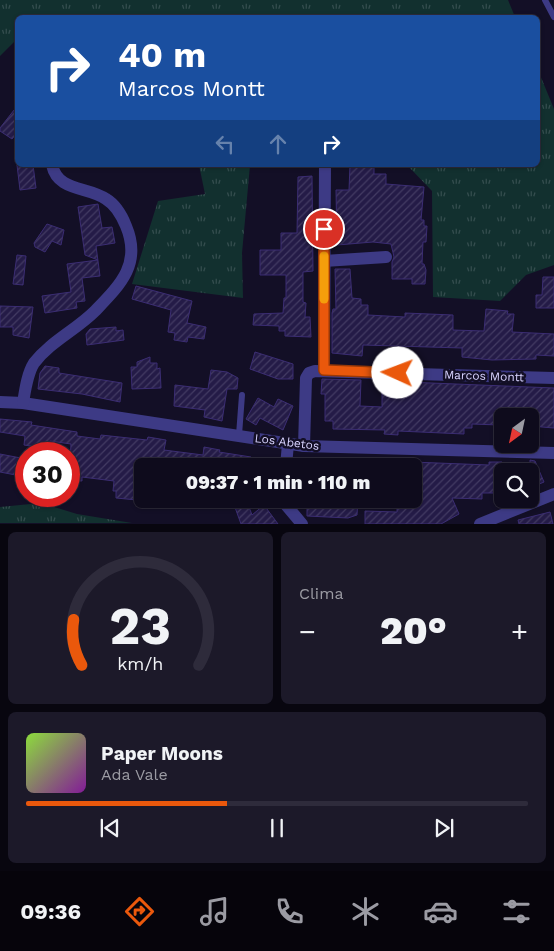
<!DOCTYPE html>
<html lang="es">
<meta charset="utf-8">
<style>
:root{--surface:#0e0b1c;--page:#1c1929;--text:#f1f3f6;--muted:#9b9ba3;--line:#2e2b3b;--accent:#ea580c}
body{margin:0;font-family:"Work Sans",sans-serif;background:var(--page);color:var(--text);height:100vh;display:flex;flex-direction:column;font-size:19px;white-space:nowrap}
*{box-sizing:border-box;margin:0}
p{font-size:16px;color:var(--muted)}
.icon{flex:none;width:28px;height:28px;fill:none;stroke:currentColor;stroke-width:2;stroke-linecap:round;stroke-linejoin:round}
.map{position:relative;height:524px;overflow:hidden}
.panel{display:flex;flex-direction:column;gap:8px;padding:8px;background:#08060f;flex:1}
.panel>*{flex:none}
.hud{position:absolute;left:15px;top:15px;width:525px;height:152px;border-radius:8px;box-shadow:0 1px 4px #0004,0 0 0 1px var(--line);background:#1a4fa0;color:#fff;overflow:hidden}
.needle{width:32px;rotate:213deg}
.buttons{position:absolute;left:494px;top:408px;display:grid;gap:10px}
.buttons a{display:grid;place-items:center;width:45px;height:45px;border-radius:8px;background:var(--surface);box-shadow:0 1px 4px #0004,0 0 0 1px var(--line);font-size:25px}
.speed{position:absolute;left:15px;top:442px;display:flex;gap:10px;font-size:25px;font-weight:700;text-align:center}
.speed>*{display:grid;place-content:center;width:65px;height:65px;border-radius:50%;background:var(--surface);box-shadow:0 1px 4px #0004,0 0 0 1px var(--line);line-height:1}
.speed .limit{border:8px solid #d22;background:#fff;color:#111}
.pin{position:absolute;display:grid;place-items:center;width:42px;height:42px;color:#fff;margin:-21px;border:2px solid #fff;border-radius:50%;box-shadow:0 1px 5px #0007}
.me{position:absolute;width:55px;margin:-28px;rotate:272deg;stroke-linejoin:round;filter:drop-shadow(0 0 4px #0008)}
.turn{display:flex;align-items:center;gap:18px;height:105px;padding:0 20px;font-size:22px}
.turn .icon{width:65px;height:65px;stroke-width:2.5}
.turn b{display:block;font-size:35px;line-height:42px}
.lanes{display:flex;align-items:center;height:48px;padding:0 20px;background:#0003;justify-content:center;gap:25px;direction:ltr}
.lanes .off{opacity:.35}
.big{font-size:38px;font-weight:800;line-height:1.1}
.panel .widget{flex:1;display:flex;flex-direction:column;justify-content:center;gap:8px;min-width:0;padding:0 18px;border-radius:8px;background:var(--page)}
.panel .dial{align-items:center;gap:0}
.dial svg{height:130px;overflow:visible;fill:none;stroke:var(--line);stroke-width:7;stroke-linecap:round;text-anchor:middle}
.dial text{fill:var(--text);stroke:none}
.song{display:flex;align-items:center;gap:15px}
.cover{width:60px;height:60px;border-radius:8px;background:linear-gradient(135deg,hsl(90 70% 55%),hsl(290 70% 35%))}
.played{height:5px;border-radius:2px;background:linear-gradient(90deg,var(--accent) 40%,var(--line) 40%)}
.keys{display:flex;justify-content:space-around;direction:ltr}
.heat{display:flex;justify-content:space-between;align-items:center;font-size:28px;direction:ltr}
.panel .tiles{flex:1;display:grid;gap:8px;grid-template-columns:1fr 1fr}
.widget:last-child{grid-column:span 2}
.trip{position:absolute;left:134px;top:458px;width:288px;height:50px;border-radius:8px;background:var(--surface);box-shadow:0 1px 4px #0004,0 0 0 1px var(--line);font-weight:800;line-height:50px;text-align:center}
.tabs{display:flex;height:80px;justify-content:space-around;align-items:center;background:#06040b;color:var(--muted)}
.tabs .icon{width:35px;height:35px}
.tabs .current{color:var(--accent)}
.tabs b{font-size:22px;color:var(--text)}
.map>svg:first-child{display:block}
.grass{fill:url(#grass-tufts)}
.building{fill:url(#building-hatch);stroke:#3b2d73}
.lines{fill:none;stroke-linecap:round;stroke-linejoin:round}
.lane{stroke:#3d3a85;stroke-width:6}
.street{stroke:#3d3a85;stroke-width:12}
.route-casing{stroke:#983908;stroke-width:12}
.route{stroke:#ea580c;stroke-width:9}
.slow{stroke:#f59e0b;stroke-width:9}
.labels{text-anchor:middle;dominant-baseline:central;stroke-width:5;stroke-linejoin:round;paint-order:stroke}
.street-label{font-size:12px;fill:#d9d4ff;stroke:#130f26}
</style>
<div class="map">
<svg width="554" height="524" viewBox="0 0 554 524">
<defs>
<pattern id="grass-tufts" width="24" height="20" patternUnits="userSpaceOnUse" patternTransform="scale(1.25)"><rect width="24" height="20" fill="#12302f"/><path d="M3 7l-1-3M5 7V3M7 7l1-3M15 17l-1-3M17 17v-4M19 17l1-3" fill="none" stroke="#344d4e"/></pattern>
<pattern id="building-hatch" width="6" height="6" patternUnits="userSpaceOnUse" patternTransform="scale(1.25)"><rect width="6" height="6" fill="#241b47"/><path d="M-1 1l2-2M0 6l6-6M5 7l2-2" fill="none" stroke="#433b63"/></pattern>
</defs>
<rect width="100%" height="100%" fill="#130f26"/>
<g class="grass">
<polygon points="0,0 508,0 515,17 18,18 17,39 0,56"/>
<polygon points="538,70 554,109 554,265 526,275 500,301 433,297 432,191 407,165 538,165"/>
<polygon points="199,165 250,165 242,253 243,298 132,284 158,201 205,194"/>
<polygon points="41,503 77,514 132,523 0,523 0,507"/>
</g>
<g class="building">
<polygon points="18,105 18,132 12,139 0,131 0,128"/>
<polygon points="17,165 33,165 36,188 20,190"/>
<polygon points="350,165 374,165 374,174 386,174 386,184 424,187 421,220 424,220 424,226 427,226 426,242 423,242 422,264 424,264 426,270 425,284 412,284 412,279 392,279 392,262 394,257 391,244 373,242 337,245 336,190 349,190"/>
<polygon points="312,176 313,271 303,272 303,302 306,303 305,317 310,317 311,337 285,336 285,331 279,331 279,326 253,325 254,314 283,313 284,298 286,298 286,275 260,275 260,250 281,250 281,233 297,233 298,177"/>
<polygon points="98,204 102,228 112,227 115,243 96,246 100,276 82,278 85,301 76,302 77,308 45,313 42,296 71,292 67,264 98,260 85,255 78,207"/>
<polygon points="47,224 64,230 61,245 52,241 45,252 35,247 34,243"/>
<polygon points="17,255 26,256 23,285 13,284"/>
<polygon points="335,269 350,269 352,298 361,299 361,305 368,305 368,315 405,317 405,313 453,315 453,330 484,331 486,309 508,311 507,314 514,314 512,332 554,334 554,356 536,355 536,359 492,360 462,357 462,348 363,345 362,356 332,353 332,313 333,309 336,309"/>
<polygon points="543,277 554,277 554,308 536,308 536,295 542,295"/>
<polygon points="136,286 192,301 187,323 206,327 204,339 188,337 187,342 174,340 175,333 168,332 171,310 132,299"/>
<polygon points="0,306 33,307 29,338 13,335 13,327 0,327"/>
<polygon points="116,327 116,331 123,330 124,340 87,345 86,334 90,329"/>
<polygon points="255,352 293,364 293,379 278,379 250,369"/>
<polygon points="150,357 150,363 157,363 157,369 160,368 161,388 132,389 131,367 137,367 137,362"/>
<polygon points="45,366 59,368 59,373 122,383 120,402 82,394 38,389 40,373"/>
<polygon points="211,370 227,372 238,378 237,389 227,389 222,421 204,417 205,410 174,406 175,385 208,389"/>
<polygon points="322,379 361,380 360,406 382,407 382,381 554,388 554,428 530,426 530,416 500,416 499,425 472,424 472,428 464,428 464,434 398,431 398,435 384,434 385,430 333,429 333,421 325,421 325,394 321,394"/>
<polygon points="258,398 274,407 278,399 293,406 283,430 260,418 256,425 246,419"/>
<polygon points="0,419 32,422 31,425 77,432 77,436 100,439 101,435 147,440 148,437 166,440 164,450 203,455 204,447 220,450 219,452 251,457 249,466 142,466 142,486 141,485 137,500 116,498 116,491 113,491 114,481 82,477 82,481 69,480 71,444 50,441 49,449 24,445 25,436 0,432"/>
<polygon points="0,454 26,459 26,477 0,472"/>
<polygon points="530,460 535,461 544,482 530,488"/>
<polygon points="412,462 489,465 489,462 502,462 502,493 482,493 482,499 452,498 459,514 441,524 365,524 365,511 397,512 397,504 410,505 410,500 412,501"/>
<polygon points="232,499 246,499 252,515 264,505 278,524 241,524"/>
<polygon points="307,499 358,499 357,515 348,518 307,516"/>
<polygon points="550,512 553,524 519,524 518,520"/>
</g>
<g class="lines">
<g class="lane">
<polyline points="545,0 554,17"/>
<polyline points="239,435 242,395"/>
</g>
<g class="street">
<polyline points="324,261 386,257"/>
<polyline points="324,371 325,165"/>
<polyline points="0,402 23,403 304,446 554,453"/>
<path d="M23 403C25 391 27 374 34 363 50 342 76 330 95 311 120 285 142 264 126 226 122 216 116 205 106 199 87 186 58 192 52 165"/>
<polyline points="304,446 306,378 309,373 315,371 554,378"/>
<polyline points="286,466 288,444"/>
<polyline points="281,499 302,524"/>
<polyline points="480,524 554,494"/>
</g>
</g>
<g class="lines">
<defs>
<polyline id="route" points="324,229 324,370 398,373"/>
</defs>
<use href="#route" class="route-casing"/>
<use href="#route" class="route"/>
<polyline class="slow" points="324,256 324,299"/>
</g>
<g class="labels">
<g class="street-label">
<text transform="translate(484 376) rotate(2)">Marcos Montt</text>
<text transform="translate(287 442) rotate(7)">Los Abetos</text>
</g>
</g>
</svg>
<div class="buttons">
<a><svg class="needle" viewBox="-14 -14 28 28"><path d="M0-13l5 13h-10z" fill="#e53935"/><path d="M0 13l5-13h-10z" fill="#9b9ba3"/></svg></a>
<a><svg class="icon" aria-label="search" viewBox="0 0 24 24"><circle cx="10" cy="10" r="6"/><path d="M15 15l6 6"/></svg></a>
</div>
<div class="speed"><div class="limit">30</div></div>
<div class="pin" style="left:324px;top:229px;background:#d93025"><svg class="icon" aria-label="arrive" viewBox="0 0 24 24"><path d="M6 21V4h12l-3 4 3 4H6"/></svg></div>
<svg class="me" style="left:398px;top:373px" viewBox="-20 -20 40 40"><circle r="19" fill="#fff"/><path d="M0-13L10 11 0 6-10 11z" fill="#ea580c"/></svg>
<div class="trip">09:37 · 1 min · 110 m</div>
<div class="hud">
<div class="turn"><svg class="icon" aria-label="right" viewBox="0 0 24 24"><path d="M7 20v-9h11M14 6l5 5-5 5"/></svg><div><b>40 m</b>Marcos Montt</div></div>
<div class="lanes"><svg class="icon off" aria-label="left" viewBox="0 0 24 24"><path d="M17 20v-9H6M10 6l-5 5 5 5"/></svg><svg class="icon off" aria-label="ahead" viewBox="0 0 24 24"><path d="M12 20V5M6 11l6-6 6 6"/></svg><svg class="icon" aria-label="right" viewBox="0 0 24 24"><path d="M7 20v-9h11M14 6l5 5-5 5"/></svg></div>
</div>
</div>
<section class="panel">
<div class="tiles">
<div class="widget dial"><svg viewBox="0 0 100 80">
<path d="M14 69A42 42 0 1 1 86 69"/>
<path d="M14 69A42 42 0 0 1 9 41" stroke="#ea580c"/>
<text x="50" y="56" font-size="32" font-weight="700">23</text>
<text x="50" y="72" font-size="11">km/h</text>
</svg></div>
<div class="widget"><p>Clima</p>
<div class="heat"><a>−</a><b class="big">20°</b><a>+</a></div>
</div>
<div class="widget">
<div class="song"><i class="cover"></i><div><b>Paper Moons</b><p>Ada Vale</p></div></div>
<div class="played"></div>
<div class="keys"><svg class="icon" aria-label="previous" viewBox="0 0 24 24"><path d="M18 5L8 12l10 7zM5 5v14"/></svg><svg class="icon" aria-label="pause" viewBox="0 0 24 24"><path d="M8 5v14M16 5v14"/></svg><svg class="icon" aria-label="next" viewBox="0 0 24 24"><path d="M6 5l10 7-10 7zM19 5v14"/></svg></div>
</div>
</div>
</section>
<nav class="tabs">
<b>09:36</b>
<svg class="icon current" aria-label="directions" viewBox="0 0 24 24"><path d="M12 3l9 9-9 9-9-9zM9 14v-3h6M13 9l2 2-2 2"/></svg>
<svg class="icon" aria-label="music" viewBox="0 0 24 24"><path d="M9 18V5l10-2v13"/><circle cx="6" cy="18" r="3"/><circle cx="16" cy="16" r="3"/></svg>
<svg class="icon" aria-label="phone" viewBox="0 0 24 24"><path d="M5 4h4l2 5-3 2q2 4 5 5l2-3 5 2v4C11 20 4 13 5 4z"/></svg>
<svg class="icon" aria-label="climate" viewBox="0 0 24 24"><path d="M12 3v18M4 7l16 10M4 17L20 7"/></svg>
<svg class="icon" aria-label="car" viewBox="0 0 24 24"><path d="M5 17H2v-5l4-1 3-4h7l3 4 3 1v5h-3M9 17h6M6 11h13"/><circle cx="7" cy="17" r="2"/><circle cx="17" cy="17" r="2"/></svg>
<svg class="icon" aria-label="filters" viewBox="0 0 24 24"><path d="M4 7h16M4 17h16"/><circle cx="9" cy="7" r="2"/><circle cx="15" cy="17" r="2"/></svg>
</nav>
